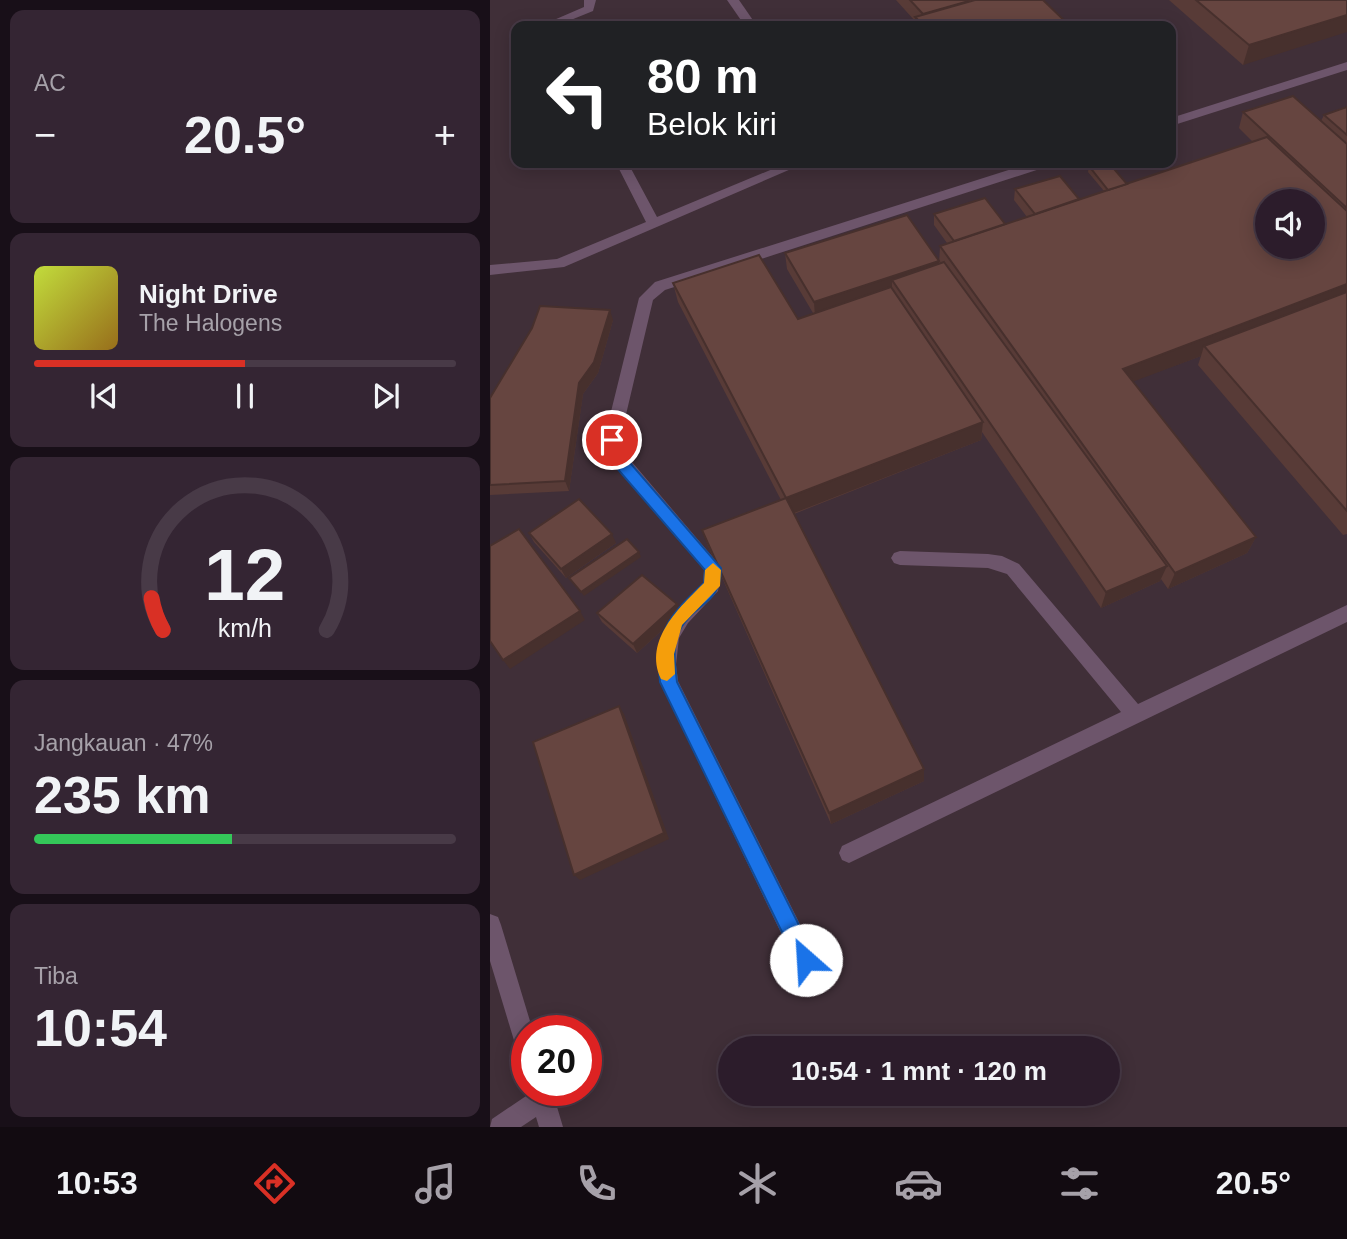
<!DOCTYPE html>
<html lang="id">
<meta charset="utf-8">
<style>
:root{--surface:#2c1c2b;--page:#342533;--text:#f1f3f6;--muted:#a6a1a9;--line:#483a47;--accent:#d93025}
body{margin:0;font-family:Helvetica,sans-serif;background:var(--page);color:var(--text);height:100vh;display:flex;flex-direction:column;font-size:26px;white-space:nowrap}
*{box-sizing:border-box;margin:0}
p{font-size:23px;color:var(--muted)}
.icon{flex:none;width:38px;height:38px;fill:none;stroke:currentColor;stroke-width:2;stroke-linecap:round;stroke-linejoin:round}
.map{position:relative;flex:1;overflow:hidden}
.details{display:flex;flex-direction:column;gap:10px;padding:10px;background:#180f18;width:490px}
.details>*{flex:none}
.hud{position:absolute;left:21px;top:21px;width:665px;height:147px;border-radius:14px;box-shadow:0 4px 18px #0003,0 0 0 2px var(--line);background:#202124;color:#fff;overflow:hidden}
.controls{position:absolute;left:765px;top:189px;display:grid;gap:14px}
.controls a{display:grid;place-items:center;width:70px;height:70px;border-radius:50%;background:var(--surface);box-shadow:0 4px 18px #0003,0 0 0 2px var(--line);font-size:35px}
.speed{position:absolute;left:21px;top:1015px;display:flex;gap:14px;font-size:35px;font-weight:700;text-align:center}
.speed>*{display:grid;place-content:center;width:91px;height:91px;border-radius:50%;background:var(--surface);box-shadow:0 4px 18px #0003,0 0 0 2px var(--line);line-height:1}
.speed .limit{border:10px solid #d22;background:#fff;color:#111}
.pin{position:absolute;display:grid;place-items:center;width:60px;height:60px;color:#fff;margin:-30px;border:4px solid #fff;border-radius:50%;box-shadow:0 2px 7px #0007}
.me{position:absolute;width:77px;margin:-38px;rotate:334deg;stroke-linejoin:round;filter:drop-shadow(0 0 5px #0008)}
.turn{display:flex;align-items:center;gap:24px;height:147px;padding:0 21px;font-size:32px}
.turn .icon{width:91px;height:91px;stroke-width:2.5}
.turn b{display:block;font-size:49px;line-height:60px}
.big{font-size:52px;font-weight:700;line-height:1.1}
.details .card{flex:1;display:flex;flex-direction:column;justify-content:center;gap:10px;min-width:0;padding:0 24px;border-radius:14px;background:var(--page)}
.details .dial{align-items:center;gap:0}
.dial svg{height:182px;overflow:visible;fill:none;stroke:var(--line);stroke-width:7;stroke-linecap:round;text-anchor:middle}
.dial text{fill:var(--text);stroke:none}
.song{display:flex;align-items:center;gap:21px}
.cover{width:84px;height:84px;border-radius:10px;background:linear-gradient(135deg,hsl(70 70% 55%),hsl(40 70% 35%))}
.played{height:7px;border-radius:4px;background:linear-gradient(90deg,var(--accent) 50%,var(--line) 50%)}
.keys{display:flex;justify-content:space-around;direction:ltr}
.heat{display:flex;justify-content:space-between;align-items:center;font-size:38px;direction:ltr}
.charge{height:10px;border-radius:5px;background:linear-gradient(90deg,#34c759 47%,var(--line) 0)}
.trip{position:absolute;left:228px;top:1036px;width:402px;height:70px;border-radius:35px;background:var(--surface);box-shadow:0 4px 18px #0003,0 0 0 2px var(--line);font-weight:700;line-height:70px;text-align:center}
.tab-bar{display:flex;height:112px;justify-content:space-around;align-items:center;background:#120b11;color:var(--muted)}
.tab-bar .icon{width:49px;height:49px}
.tab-bar .selected{color:var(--accent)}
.tab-bar b{font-size:32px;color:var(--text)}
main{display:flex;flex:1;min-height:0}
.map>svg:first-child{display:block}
.industrial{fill:#402f38;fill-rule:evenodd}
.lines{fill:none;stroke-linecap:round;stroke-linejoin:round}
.service{fill:#6d556b;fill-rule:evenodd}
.wall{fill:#583b37}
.shaded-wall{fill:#47302d}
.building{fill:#664540;stroke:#47302d;stroke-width:2;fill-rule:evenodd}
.route{fill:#1a73e8;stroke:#114b97;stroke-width:2}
.slow{fill:#f59e0b}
</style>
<main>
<section class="details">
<div class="card"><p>AC</p>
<div class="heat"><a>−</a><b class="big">20.5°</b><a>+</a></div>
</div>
<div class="card">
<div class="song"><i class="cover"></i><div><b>Night Drive</b><p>The Halogens</p></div></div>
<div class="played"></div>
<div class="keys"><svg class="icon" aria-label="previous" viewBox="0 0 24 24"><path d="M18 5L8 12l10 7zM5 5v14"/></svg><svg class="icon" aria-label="pause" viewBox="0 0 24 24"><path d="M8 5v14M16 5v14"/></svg><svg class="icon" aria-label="next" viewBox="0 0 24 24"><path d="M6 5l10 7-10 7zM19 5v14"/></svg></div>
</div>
<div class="card dial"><svg viewBox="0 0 100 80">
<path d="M14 69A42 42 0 1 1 86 69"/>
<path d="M14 69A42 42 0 0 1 9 55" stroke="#d93025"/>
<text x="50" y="56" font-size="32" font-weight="700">12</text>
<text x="50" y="72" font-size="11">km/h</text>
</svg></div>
<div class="card"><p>Jangkauan · 47%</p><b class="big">235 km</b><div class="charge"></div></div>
<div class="card"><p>Tiba</p><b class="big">10:54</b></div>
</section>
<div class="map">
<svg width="857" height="1127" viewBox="0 0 857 1127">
<rect width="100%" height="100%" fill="#3a2539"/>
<path class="industrial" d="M0 0H857V1127H0ZM26 26H681V163H26ZM777 201H822V247H777ZM37 1031H96V1090H37ZM240 1048H618V1094H240Z"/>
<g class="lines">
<g class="service">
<polygon points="94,0 106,0 103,11 66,26 50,26 94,7"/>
<polygon points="237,0 249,0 267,26 255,26"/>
<polygon points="857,62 857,70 681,126 681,118"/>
<polygon points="126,163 138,163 167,217 297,163 315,163 74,267 0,275 0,265 67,259 156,222"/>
<path d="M541 163H561L559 166 175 290 163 300 130 440 131 449 232 568 228 591 198 623 189 638 186 665 188 681 324 952 327 960 324 968 316 971 308 968 170 682C163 635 181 614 213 583L214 570 115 451 114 440 149 298 165 282Z"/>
<polygon points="410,551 498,554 512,556 529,564 648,704 857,605 857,622 359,863 352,860 349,853 352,846 631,712 517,574 498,568 410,565 404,563 401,558 404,553"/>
<polygon points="0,914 8,917 11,925 43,1031 37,1031 37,1058 29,1055 26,1047 0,961"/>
<polygon points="38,1090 62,1090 73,1127 49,1127 46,1117 31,1127 0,1127 2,1119 39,1094"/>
</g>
</g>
<g class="wall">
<polygon points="406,0 553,0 580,26 425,26 425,21"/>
<polygon points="679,0 857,0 753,65"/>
<polygon points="857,107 857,534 853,535 708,365 711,356 643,381 766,537 757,553 678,589 671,579 670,581 611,608 492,432 491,440 304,514 434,781 341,824 218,546 212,530 291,500 188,302 183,283 308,319 323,313 297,269 295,253 449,261 449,264 450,246 457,243 444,225 444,214 515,224 537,217 524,200 525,189 589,199 614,191 598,172 599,166 637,184 763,142 749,128 753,112 831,121 834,115"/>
<polygon points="123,320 108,373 93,394 79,491 0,495 0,398"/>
<polygon points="39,533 126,543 76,578 44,542"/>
<polygon points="187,604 191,613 147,653 112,622 107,613"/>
</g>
<g class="shaded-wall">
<polygon points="857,15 857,32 753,65 759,45"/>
<polygon points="449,261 449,277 402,280 402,292 325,317 324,302"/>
<polygon points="857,284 857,300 714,346 711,356 629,387 633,369"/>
<polygon points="120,310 123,320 108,373 93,394 79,491 75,481 89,383"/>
<polygon points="493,422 491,440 299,515 296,498"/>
<polygon points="122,534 126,543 76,578 71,569"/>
<polygon points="766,537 757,553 678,589 685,573"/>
<polygon points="149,552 151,557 94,596 91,592"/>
<polygon points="677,566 670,581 611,608 616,592"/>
<polygon points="187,604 191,613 147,653 143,644"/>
<polygon points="90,611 95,620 20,669 13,660"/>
<polygon points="129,706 134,714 179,839 90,880 84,875"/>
<polygon points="434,769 434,781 341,824 339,813"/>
</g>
<g class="building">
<polygon points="420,0 478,0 479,1 433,14"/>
<polygon points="485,0 553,0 580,26 434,26 425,17"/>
<polygon points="706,0 857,0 857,15 759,45"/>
<polygon points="803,96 857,144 857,208 753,112"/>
<polygon points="857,107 857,135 834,115"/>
<path d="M777 137 857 211V284L633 369 766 537 685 573 450 246ZM777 201H822V247H777Z"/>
<polygon points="611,163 619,163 637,184 618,190 599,166"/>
<polygon points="570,176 589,199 545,214 525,189"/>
<polygon points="495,198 515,224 464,241 444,214"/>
<polygon points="417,215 449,261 324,302 295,253"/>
<polygon points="269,255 308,319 401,287 493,422 296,498 183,283"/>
<polygon points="454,262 677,566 616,592 402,280"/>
<polygon points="857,292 857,511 714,346"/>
<polygon points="50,306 120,310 104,362 89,383 75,481 0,485 0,398 42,328"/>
<polygon points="296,498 434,769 339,813 212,530"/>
<polygon points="89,499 122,534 71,569 39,533"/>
<polygon points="29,529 90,611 13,660 0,641 0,546"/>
<polygon points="137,539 149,552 91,592 79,578"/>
<polygon points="152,575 187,604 143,644 107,613"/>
<polygon points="129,706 174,833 84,875 43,742"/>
</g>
<path class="route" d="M122 435 127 436 135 457 231 568C230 605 209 600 192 626 181 643 185 664 187 682L323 953 326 960 323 967 316 970 309 967 170 682C165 631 178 617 214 583L215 570 125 466 116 451 115 440Z"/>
<path class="slow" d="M223 563 231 570 230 586 192 625 184 654 185 674 177 681 171 679C153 640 190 607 214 583L215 570Z"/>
</svg>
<div class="controls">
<a><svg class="icon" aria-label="sound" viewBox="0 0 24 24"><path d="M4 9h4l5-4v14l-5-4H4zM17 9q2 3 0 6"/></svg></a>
</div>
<div class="speed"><div class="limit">20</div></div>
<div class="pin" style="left:122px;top:440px;background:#d93025"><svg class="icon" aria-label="arrive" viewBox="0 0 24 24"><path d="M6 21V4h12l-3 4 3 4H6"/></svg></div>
<svg class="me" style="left:316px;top:960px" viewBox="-20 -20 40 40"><circle r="19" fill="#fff"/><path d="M0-13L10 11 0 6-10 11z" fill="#1a73e8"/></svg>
<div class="trip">10:54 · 1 mnt · 120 m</div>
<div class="hud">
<div class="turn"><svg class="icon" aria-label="left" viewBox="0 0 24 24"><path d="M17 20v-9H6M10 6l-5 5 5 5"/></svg><div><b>80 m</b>Belok kiri</div></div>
</div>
</div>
</main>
<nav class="tab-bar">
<b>10:53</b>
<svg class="icon selected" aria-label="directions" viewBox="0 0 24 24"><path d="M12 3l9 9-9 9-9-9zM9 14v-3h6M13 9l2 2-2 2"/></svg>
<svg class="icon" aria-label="music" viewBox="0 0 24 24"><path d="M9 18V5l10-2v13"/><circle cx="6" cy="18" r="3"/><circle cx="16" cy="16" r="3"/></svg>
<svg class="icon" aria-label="phone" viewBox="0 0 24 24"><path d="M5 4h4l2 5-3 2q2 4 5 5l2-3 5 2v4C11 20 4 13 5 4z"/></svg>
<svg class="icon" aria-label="climate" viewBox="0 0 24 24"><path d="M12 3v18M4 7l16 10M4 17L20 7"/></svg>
<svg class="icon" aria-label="car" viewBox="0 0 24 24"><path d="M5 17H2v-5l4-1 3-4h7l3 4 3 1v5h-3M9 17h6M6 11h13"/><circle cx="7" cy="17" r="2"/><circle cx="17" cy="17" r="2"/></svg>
<svg class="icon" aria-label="filters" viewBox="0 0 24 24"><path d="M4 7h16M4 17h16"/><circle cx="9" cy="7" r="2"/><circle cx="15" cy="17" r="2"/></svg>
<b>20.5°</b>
</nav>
